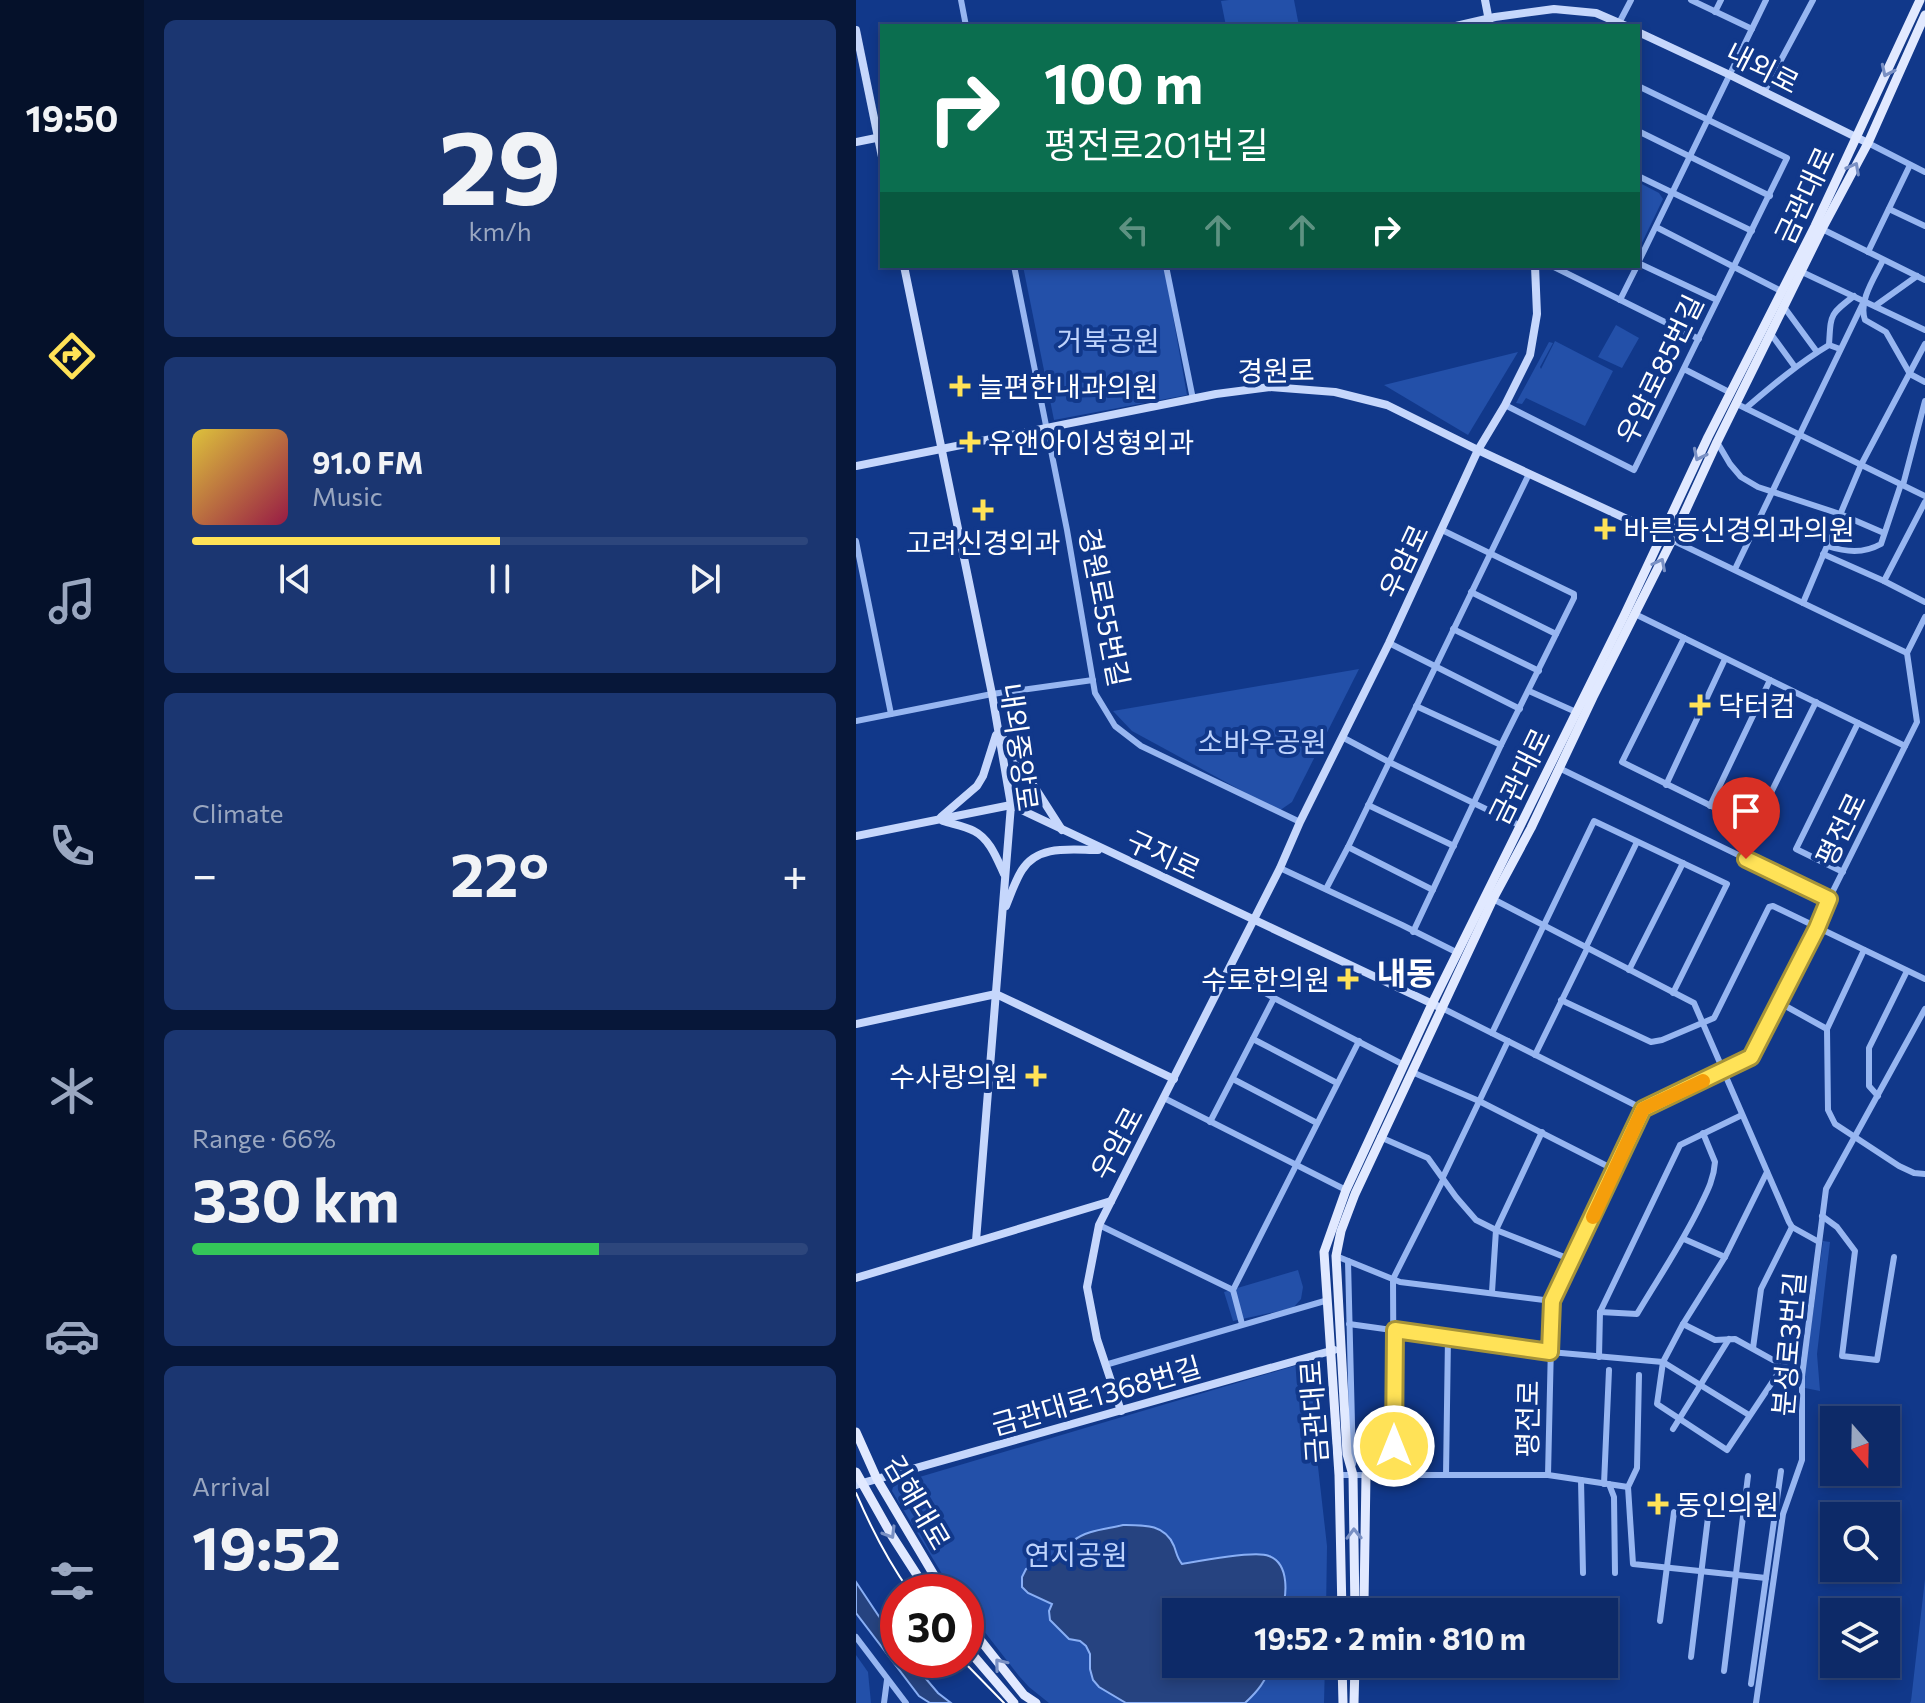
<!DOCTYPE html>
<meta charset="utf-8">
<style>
:root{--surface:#0d2a68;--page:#1b3671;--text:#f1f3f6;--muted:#9aa7c0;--line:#2d467c;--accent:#ffe257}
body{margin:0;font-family:Commissioner,"Noto Sans KR",sans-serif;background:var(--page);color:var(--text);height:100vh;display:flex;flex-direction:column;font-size:30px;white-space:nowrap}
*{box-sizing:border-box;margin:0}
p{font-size:26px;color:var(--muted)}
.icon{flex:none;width:44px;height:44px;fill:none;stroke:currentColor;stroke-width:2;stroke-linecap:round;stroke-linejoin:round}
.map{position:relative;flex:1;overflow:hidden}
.sheet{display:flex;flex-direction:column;gap:20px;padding:20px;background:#071739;width:712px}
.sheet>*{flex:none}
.banner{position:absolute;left:24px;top:24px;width:760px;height:244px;border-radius:0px;box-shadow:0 4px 12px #0003,0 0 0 2px var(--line);background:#0b6e4f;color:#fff;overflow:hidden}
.needle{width:52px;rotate:160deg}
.fabs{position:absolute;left:964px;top:1406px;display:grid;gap:16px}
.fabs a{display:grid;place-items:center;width:80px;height:80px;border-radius:0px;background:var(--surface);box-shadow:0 4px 12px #0003,0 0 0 2px var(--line);font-size:40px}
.speed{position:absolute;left:24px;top:1574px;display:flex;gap:16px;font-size:40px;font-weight:700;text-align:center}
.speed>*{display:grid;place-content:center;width:104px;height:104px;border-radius:50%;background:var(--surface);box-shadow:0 4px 12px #0003,0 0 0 2px var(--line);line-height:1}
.speed .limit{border:12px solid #d22;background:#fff;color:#111}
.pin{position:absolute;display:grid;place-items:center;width:68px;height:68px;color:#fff;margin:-82px -34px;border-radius:50% 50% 50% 0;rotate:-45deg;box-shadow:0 0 8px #0007}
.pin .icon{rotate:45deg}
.me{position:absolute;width:88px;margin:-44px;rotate:0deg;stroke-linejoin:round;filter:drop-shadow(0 0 6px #0008)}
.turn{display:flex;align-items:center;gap:28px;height:168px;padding:0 32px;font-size:36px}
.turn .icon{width:104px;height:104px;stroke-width:2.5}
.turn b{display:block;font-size:56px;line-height:68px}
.lanes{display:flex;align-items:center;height:76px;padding:0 32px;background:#0003;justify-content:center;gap:40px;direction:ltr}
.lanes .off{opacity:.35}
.big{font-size:60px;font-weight:700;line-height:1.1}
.sheet .tile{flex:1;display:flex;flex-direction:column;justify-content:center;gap:12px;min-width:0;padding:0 28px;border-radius:12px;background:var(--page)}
.sheet .dial{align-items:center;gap:0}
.dial b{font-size:104px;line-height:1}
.song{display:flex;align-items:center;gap:24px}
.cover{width:96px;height:96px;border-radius:12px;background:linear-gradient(135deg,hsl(50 70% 55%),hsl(340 70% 35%))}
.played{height:8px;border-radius:4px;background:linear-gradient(90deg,var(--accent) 50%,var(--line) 50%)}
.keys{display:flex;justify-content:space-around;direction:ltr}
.heat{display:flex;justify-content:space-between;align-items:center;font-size:44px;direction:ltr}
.charge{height:12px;border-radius:6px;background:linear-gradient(90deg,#34c759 66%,var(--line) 0)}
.trip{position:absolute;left:306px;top:1598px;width:456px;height:80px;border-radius:0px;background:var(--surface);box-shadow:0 4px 12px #0003,0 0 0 2px var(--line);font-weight:700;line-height:80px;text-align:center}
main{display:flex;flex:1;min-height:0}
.tabs{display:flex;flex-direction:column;width:144px;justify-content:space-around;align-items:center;background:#05112a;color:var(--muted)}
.tabs .icon{width:56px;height:56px}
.tabs .selected{color:var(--accent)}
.tabs b{font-size:36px;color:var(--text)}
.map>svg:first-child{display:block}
.green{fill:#2350a9}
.water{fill:#264380;stroke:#89aff5;stroke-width:2}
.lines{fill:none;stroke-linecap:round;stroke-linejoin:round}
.street{stroke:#97b6f1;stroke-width:6}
.secondary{stroke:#c6d7fc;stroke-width:8}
.primary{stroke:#e1e9ff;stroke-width:9}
.tram{stroke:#fff;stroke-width:2}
.oneway{stroke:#7990c4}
.route-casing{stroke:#a69339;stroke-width:20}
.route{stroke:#ffe257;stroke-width:14}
.slow{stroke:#f59e0b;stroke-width:14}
.poi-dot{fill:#ffe257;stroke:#11388a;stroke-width:3}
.labels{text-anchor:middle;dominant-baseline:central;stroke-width:8;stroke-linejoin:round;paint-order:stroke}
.street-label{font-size:28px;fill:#fff;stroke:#11388a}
.park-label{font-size:28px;fill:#bed3fc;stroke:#11388a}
.poi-label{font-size:28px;fill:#fff;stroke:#11388a;text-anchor:start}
.quarter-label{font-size:32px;font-weight:bold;fill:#fff;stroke:#11388a}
</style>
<main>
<nav class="tabs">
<b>19:50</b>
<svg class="icon selected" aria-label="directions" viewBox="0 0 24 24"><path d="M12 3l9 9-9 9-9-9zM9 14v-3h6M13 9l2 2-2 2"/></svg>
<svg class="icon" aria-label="music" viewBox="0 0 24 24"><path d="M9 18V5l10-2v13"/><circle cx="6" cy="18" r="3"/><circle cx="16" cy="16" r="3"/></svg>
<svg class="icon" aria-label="phone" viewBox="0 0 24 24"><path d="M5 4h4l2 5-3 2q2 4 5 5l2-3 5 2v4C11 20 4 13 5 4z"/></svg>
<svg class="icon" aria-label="climate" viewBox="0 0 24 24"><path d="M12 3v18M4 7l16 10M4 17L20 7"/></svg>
<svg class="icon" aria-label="car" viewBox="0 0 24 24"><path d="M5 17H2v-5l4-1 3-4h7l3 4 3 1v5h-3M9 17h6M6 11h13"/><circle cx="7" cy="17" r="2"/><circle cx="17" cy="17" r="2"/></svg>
<svg class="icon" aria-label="filters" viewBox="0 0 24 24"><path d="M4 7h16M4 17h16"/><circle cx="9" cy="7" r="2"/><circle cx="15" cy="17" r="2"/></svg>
</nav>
<section class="sheet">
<div class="tile dial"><b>29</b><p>km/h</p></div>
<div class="tile">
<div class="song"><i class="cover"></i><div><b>91.0 FM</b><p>Music</p></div></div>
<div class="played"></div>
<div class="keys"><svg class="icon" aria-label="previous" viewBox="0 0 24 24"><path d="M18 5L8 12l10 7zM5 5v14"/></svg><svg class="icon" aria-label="pause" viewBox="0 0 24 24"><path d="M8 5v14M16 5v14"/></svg><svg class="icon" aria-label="next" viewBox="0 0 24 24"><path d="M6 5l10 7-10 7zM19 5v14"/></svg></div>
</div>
<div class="tile"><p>Climate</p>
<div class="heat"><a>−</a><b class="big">22°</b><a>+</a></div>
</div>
<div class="tile"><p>Range · 66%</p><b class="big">330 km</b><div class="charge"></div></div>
<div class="tile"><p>Arrival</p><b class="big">19:52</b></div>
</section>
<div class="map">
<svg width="1069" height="1703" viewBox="0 0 1069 1703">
<rect width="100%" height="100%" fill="#11388a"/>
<g class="green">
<polygon points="373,0 438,0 443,26 370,26 365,1"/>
<polygon points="782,182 803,193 807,199 782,251"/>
<polygon points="167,266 308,266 331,395 198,420"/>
<polygon points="760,325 783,338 766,368 742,357"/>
<polygon points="699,341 757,371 729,426 670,398 666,404 660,403 693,342 697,343 684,367 685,369"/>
<polygon points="662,352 612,435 528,385"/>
<polygon points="503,669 436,802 423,811 276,731 257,711"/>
<polygon points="967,1241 974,1242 961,1354 964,1391 949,1388 948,1378"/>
<polygon points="442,1270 447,1287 445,1299 437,1308 377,1321 368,1292"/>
<polygon points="445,1364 454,1369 455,1375 460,1449 471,1546 470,1612 320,1612 320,1664 469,1664 468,1703 193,1703 173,1687 163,1676 110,1608 110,1592 97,1592 36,1491 37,1487 40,1484"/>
<polygon points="1069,1579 1069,1703 1054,1703 1055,1701"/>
<polygon points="0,1655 12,1672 15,1703 0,1703"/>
</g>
<g class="water">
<path d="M267 1525C288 1525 309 1524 318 1546 321 1554 321 1558 326 1564 343 1561 399 1550 413 1556 434 1564 431 1596 425 1612H320V1664H415C410 1681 402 1691 389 1703H270L243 1687 237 1680 234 1669V1654L230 1646 224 1641 213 1639 194 1620 193 1611 196 1604 172 1593 166 1587V1577L170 1569C179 1565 194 1564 201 1560 209 1556 210 1547 217 1541 230 1530 251 1529 267 1525Z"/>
<polygon points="0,1582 42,1645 42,1660 54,1660 82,1693 95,1703 74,1703 63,1696 0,1613"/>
</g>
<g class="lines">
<g class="street">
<polyline points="105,0 110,26"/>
<polyline points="835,0 896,29"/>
<polyline points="859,12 865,0"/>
<polyline points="762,25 775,0"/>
<polyline points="908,92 957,0"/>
<polyline points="782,131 914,196"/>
<polyline points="1012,143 1069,172"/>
<polyline points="782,176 896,231"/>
<polyline points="1033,209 1069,226"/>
<polyline points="800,227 925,291"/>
<polyline points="966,229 1069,280"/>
<polyline points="1012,252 1054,165"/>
<path d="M1027 260C1019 277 1002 301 1009 320L1030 332 1054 374 1069 382"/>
<polyline points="782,263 910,0"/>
<polyline points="782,263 861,300"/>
<polyline points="158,266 211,530 239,693 259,726 285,746 444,822"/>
<polyline points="310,266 337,399"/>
<polyline points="696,266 843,339"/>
<polyline points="946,272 1069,330"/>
<polyline points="764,300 781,266"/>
<polyline points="1019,306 1061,276"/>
<polyline points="928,307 961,352"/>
<polyline points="915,334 939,367"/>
<path d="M973 345C975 314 973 315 998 296"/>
<polyline points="828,369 875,393"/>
<polyline points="881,404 1069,496"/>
<polyline points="649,405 778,470 931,158 782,86"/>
<path d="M890 408C917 385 943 363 973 345L984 349"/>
<polyline points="861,442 874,464 885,477 902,487 984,514 1028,533"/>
<polyline points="1047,485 1069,401"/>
<polyline points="816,540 1051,653"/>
<polyline points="0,541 35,714"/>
<path d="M971 546C990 552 1007 554 1025 544L1045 484"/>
<polyline points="967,554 1028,581 1069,602"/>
<polyline points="879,569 1008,301"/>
<polyline points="1028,581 1069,502"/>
<polyline points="615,592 700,634"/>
<polyline points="947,603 1005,465 1069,344"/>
<polyline points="779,614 1049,746"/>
<polyline points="597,629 683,671"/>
<polyline points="828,638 766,762 898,827 960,702"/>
<polyline points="533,643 664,709"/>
<polyline points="673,691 720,712"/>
<polyline points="560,706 645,745"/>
<polyline points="0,721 136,694 237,680"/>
<polyline points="486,737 533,762 663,825"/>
<polyline points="703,768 973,899"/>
<polyline points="810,785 869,659"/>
<polyline points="512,805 598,846"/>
<polyline points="854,806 914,680"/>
<polyline points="492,847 577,890"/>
<polyline points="424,868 546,925 602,953"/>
<polyline points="987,872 940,849 1002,723"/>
<polyline points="470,889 492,847 673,474"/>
<polyline points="637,899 838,1003 933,1222 936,1227 963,1242"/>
<polyline points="557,932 645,745 718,598 718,594 586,530"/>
<polyline points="730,947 781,842"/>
<polyline points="1008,950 971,1029 972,1110 979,1124 1043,1166 1058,1173 1069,1174"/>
<polyline points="773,970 827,863"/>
<polyline points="372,972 418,998 548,1065"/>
<polyline points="705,1000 795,1042 806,1040 858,1018 911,911 913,907 917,906 1069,979"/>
<polyline points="924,1003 971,1029"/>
<polyline points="586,1008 787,1109"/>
<polyline points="636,1033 738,821 871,884 817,993"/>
<polyline points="397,1039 481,1083"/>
<polyline points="679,1055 731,949"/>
<polyline points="556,1072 623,1101 759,1170"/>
<polyline points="377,1079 461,1123"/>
<polyline points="1022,1096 1013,1086 1013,1048 1051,971"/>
<polyline points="308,1098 490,1190"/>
<polyline points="354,1122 418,998"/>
<polyline points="524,1137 572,1158 600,1197 620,1220 640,1230 716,1260"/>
<polyline points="911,1172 869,1257 827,1324 807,1362 801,1404 871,1450 927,1366"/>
<polyline points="587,1177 652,1041"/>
<polyline points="966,1216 981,1227 999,1251 986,1356 1021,1360 1038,1257"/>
<polyline points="243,1225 377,1290"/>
<polyline points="828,1239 869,1257"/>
<polyline points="480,1256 544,1282 696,1301"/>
<polyline points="492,1261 497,1464"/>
<polyline points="636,1292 640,1230 686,1132"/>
<path d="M744 1312 781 1314C803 1277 827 1242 845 1204 852 1190 858 1178 859 1162L847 1133"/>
<polyline points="386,1324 377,1290 503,1041"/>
<polyline points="493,1324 694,1352 807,1362 893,1415"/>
<polyline points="827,1324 859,1340 879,1339 946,1376"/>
<polyline points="897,1348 905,1289 936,1227"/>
<polyline points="743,1357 744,1312 824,1145 886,1115"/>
<polyline points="249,1365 472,1300"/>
<polyline points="783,1375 781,1468 772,1487 777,1564 910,1578"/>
<polyline points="817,1429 873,1339"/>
<polyline points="483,1475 692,1475 772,1487"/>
<polyline points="538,1475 537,1279 587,1180"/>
<polyline points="590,1475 592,1337"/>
<polyline points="692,1475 696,1301 787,1109 895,1057 961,928 973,899 1061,722 1051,653 1069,617"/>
<polyline points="725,1480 727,1573"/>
<polyline points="748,1484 753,1370"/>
<polyline points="753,1484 758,1497 759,1573"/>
<polyline points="804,1621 818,1512"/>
<polyline points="0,1637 50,1703"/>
<polyline points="835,1657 854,1501"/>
<polyline points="868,1671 892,1476"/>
<polyline points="895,1684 925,1471"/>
<polyline points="28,1703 31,1680"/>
<polyline points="900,1703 927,1514 946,1460 946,1376 970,1189 1069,1009"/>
</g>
<g class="secondary">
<polyline points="629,0 634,26"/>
<polyline points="600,26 639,17 698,9 740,13 770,26"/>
<polyline points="0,30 26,157"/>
<polyline points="782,32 874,75 1012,143"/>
<polyline points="0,142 25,137"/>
<polyline points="48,266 136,694 155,805 120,1241"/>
<polyline points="0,466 360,394 414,387 479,392 531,405 622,450 812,538"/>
<polyline points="144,733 206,830"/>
<polyline points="85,817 121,786 127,776 140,735"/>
<path d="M87 821C96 824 109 826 118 831 134 839 141 859 148 874"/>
<polyline points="0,836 155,805 581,1006"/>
<path d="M150 906C155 894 159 881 166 870 182 844 216 850 242 850"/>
<polyline points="0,1024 140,994 318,1079"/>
<polyline points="0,1278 255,1201"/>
<polyline points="265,1411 241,1339 231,1287 243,1225 424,868 444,822 533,643 622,450 649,405 674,355 681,314 679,266"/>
<polyline points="0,1485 478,1350"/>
</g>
<g class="primary">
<polyline points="0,1432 21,1479 88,1592"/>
<polyline points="0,1472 36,1536 72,1592"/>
<polyline points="486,1612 483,1475 468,1252 490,1190 576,1004 768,616 852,437 959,226 1064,0"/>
<polyline points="499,1612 497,1475 491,1454 480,1256 485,1231 499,1194 637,899 675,828 737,697 816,540 861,442 966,229 1012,143 1069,15"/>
<polyline points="503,1612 508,1602 510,1475"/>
<polyline points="110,1622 168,1695 180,1703"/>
<polyline points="110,1647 158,1703"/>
<polyline points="486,1664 487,1703"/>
<polyline points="498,1703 499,1664"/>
</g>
<g class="tram">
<path d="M0 1493C15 1528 32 1561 54 1592"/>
<polyline points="106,1660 148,1703"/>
</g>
</g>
<defs><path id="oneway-chevron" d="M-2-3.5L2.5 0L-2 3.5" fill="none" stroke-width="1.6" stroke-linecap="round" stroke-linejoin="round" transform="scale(2)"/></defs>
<g class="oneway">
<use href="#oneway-chevron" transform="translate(1031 71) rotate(115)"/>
<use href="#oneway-chevron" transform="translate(998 168) rotate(-62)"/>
<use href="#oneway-chevron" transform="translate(843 455) rotate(116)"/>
<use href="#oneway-chevron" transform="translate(804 564) rotate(-63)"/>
<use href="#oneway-chevron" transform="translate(34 1533) rotate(59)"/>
<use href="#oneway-chevron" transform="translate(498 1534) rotate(-91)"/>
<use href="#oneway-chevron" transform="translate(144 1664) rotate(-129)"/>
</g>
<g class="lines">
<defs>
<polyline id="route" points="538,1446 539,1330 694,1352 696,1301 787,1109 895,1057 961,928 973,899 890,859"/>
</defs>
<use href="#route" class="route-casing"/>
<use href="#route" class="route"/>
<polyline class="slow" points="737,1217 787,1109 847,1081"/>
</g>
<g class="poi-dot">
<path d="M100 374h8v8h8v8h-8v8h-8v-8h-8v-8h8z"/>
<path d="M110 430h8v8h8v8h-8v8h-8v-8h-8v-8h8z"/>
<path d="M123 498h8v8h8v8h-8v8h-8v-8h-8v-8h8z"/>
<path d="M745 517h8v8h8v8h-8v8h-8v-8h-8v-8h8z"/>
<path d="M840 693h8v8h8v8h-8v8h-8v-8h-8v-8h8z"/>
<path d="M488 967h8v8h8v8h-8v8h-8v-8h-8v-8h8z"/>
<path d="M176 1064h8v8h8v8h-8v8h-8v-8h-8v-8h8z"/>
<path d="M798 1492h8v8h8v8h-8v8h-8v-8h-8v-8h8z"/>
</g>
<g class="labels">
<g class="street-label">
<text transform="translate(907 67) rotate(27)">내외로</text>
<text transform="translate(948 195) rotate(-65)">금관대로</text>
<text transform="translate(803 369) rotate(-64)">우암로85번길</text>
<text transform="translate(420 370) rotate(-1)">경원로</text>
<text transform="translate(547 561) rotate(-65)">우암로</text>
<text transform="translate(249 607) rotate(79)">경원로55번길</text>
<text transform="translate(164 747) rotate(82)">내외중앙로</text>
<text transform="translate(663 776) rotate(-64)">금관대로</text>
<text transform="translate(984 829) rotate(-64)">평전로</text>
<text transform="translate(308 854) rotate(25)">구지로</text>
<text transform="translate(260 1143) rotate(-62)">우암로</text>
<text transform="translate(932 1344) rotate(-85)">분성로3번길</text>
<text transform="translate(240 1395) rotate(-16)">금관대로1368번길</text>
<text transform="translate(457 1412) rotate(-94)">금관대로</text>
<text transform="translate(671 1419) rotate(-89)">평전로</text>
<text transform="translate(62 1502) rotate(60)">김해대로</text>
</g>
<g class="park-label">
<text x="252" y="340">거북공원</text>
<text x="406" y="741">소바우공원</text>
<text x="220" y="1554">연지공원</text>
</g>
<g class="poi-label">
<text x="122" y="386">늘편한내과의원</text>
<text x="132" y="442">유앤아이성형외과</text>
<text x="767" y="529">바른등신경외과의원</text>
<text x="127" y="542" text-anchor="middle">고려신경외과</text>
<text x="862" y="705">닥터컴</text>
<text x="474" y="979" text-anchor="end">수로한의원</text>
<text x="162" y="1076" text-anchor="end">수사랑의원</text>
<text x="820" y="1504">동인의원</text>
</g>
<g class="quarter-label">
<text x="550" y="972">내동</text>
</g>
</g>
</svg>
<div class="fabs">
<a><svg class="needle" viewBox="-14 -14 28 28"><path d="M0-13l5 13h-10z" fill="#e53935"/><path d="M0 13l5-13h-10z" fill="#9aa7c0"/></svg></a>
<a><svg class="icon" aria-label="search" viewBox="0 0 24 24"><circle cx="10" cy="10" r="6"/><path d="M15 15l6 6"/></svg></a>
<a><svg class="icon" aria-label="layers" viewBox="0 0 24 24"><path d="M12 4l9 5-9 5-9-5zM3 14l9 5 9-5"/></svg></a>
</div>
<div class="speed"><div class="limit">30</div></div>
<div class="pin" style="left:890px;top:859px;background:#d93025"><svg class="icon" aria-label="arrive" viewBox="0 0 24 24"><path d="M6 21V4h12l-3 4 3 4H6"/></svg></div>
<svg class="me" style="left:538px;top:1446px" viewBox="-20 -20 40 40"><circle r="17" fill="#ffe257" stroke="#fff" stroke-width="3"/><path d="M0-11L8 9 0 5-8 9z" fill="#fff"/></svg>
<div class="trip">19:52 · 2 min · 810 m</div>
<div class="banner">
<div class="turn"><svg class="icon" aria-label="right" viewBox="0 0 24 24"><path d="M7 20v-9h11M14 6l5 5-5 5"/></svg><div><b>100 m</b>평전로201번길</div></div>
<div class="lanes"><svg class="icon off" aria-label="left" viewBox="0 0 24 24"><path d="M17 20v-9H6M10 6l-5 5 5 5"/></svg><svg class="icon off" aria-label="ahead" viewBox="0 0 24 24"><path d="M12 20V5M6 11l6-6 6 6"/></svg><svg class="icon off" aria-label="ahead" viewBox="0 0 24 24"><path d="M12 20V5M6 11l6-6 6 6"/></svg><svg class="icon" aria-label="right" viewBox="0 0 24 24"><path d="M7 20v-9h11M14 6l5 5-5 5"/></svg></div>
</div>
</div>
</main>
